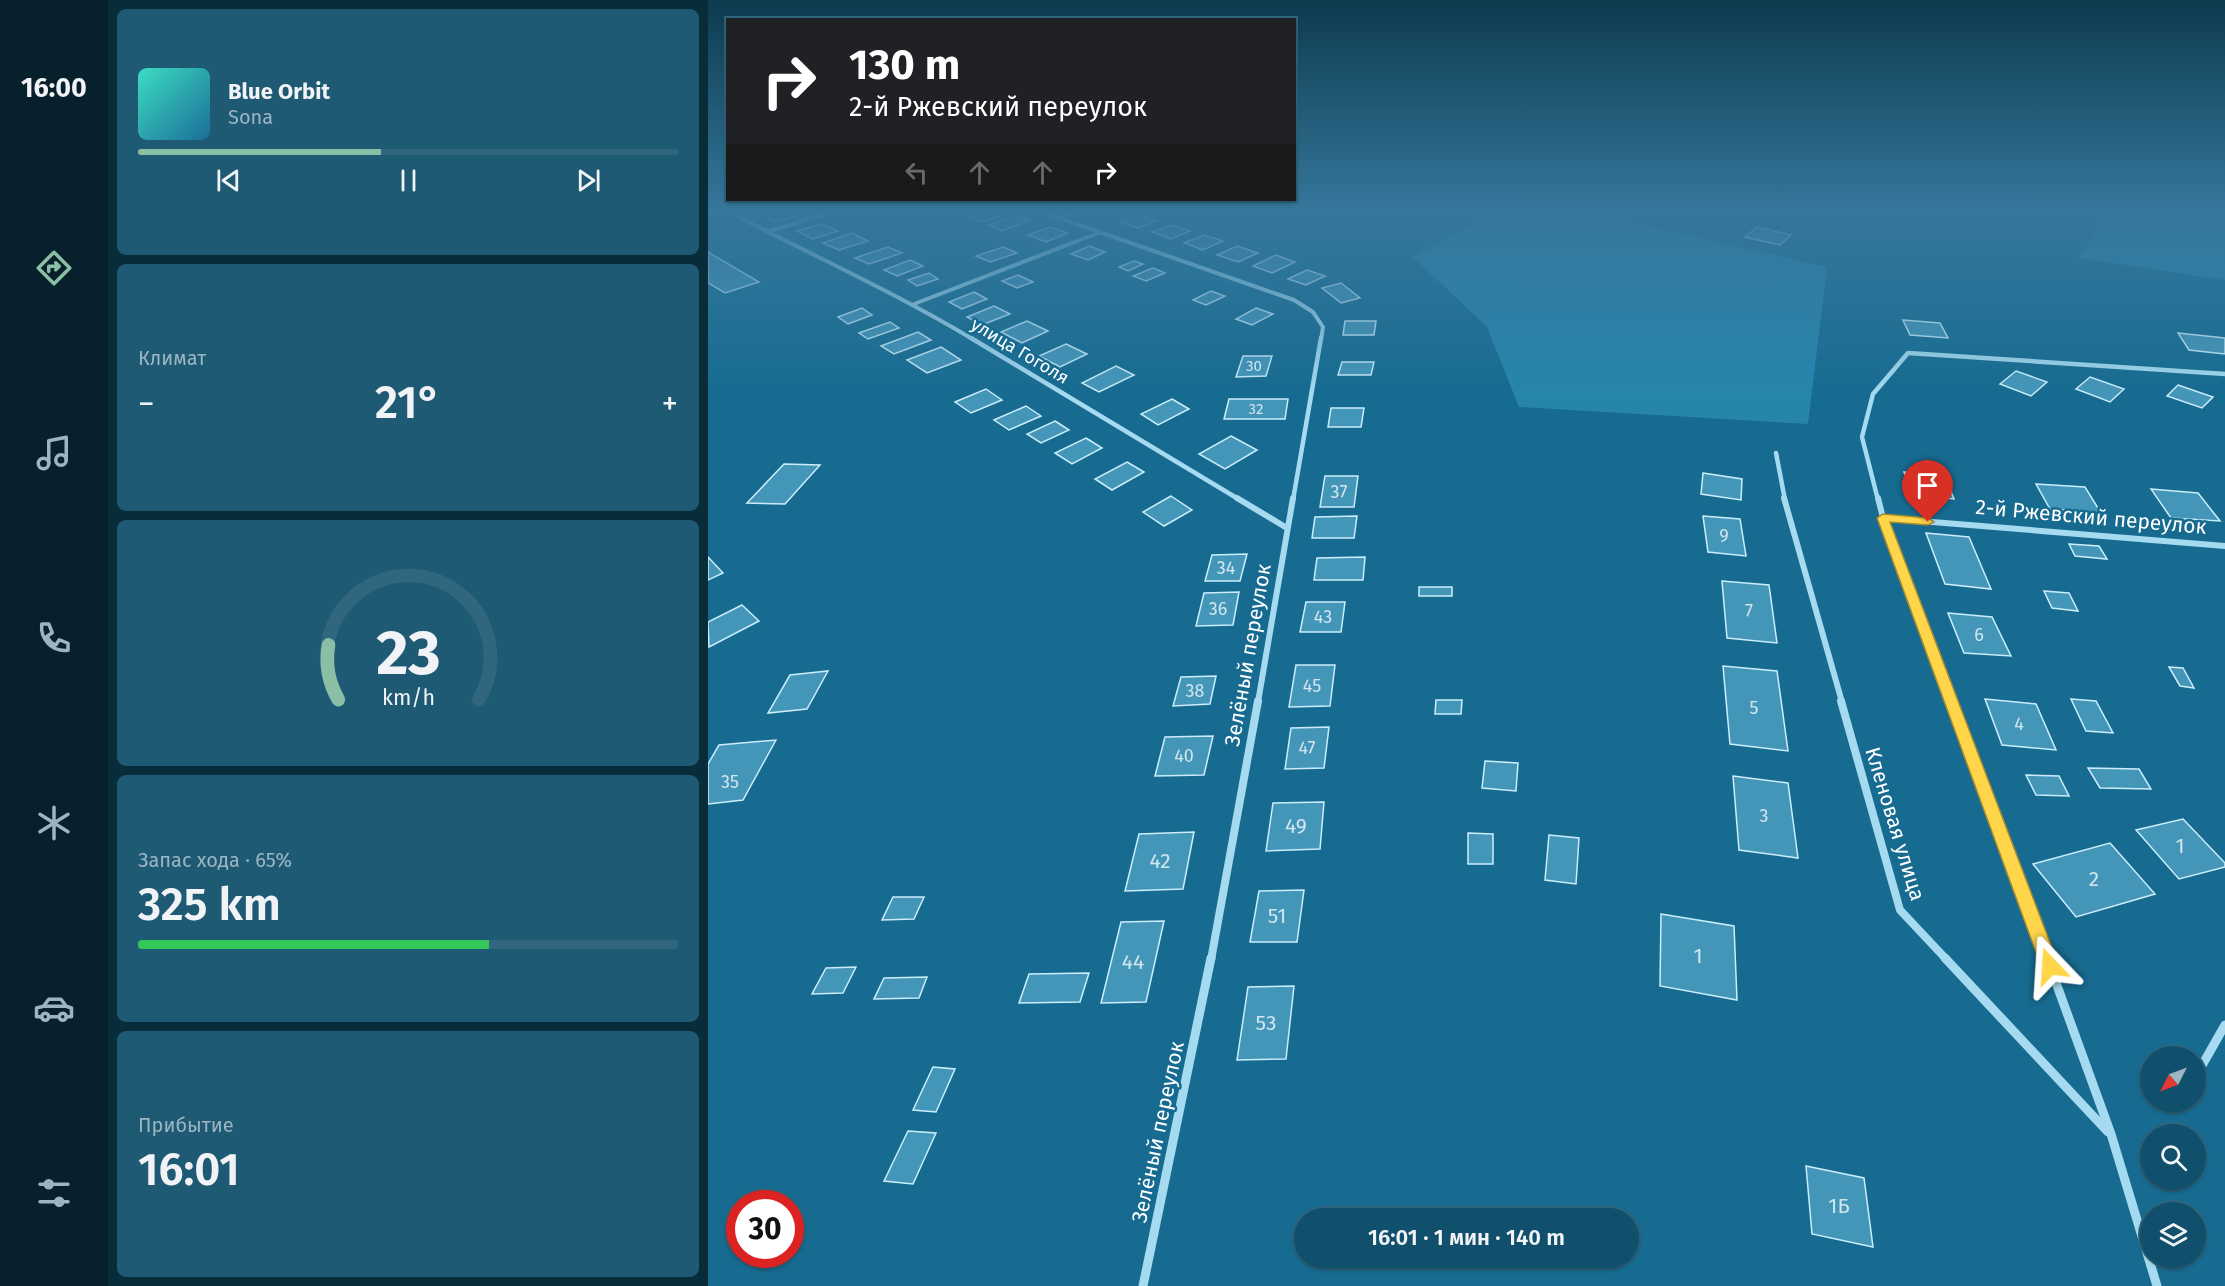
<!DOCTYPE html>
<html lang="ru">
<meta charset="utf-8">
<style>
:root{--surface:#11506c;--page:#1e5a74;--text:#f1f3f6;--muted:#9cb5c2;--line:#30677f;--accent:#8abfa5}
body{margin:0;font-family:"Fira Sans",sans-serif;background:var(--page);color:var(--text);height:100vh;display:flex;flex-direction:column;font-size:22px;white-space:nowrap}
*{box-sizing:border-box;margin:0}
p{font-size:20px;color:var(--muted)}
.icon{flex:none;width:33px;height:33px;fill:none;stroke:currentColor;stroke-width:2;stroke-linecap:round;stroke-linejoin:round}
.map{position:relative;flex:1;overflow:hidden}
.details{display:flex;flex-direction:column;gap:9px;padding:9px;background:#092c3b;width:600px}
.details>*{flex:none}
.top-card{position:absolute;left:18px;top:18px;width:570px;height:183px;border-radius:0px;box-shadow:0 2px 4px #0004,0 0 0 2px var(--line);background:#202124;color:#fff;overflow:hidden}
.needle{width:39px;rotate:228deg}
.buttons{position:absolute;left:1432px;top:1046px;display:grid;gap:12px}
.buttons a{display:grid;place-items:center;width:66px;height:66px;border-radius:50%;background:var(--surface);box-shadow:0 2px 4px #0004,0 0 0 2px var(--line);font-size:30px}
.speed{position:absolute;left:18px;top:1190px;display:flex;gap:12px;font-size:30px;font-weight:700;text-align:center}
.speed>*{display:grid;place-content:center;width:78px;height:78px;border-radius:50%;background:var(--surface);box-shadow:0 2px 4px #0004,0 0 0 2px var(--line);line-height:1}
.speed .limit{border:9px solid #d22;background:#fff;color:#111}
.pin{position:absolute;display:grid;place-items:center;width:51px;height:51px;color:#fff;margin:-62px -26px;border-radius:50% 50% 50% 0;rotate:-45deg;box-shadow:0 0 6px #0007}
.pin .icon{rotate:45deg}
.me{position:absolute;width:66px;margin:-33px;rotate:340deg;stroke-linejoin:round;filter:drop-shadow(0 0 4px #0008)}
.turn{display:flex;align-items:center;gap:21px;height:126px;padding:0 24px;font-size:27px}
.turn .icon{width:78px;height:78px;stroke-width:2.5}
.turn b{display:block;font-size:42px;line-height:51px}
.lanes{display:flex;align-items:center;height:57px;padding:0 24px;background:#0003;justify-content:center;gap:30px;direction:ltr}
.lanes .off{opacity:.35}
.big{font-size:45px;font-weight:600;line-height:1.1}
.details .widget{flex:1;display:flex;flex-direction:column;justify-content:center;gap:9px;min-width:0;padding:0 21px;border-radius:9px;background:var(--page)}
.details .dial{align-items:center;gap:0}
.dial svg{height:156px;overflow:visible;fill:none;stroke:var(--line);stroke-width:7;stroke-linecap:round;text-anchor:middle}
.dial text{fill:var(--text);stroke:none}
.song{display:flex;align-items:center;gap:18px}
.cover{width:72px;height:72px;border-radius:9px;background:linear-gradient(135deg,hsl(170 70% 55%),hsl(200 70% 35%))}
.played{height:6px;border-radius:3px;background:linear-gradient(90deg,var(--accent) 45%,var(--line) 45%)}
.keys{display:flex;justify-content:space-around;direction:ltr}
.heat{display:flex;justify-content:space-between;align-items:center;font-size:33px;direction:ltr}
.charge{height:9px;border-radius:4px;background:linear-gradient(90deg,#34c759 65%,var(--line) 0)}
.trip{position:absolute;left:586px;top:1208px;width:345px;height:60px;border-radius:30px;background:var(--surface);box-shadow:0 2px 4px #0004,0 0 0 2px var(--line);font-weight:600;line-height:60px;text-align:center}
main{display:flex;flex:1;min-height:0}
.tabs{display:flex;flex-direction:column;width:108px;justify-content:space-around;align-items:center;background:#07202b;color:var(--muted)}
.tabs .icon{width:42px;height:42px}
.tabs .active{color:var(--accent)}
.tabs b{font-size:27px;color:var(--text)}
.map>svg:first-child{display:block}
.green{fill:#2785ac}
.building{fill:#4496b9;stroke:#cbedfb;stroke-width:1.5}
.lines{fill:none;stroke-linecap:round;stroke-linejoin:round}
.minor-far4{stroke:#a5daf0;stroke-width:4}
.minor-far3{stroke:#a5daf0;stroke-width:4.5}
.minor-far2{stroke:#a5daf0;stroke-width:6}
.minor-far1{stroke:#a5daf0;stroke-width:8}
.minor{stroke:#a5daf0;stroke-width:9}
.route{fill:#ffd54a;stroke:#a68a30;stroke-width:1.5}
.labels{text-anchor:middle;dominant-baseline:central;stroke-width:5;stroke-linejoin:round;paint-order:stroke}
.far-number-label{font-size:15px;fill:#d0e5ee}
.far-street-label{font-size:18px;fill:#fff;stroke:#176b90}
.number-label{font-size:18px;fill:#d0e5ee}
.street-label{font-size:21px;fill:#fff;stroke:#176b90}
.near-number-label{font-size:21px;fill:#d0e5ee}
</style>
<main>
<nav class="tabs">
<b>16:00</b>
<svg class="icon active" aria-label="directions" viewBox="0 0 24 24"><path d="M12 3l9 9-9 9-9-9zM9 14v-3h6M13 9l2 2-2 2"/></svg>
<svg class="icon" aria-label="music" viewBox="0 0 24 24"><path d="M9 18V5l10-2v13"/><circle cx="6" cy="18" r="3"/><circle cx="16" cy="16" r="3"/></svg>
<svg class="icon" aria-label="phone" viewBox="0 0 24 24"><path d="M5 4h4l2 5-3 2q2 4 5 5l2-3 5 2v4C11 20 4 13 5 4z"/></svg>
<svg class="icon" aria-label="climate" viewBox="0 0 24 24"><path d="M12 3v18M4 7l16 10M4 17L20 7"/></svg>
<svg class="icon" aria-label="car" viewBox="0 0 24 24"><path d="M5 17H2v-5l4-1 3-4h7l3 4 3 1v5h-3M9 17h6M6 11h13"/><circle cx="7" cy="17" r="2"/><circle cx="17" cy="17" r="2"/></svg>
<svg class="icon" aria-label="filters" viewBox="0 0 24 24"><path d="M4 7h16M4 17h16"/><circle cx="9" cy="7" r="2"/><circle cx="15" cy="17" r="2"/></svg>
</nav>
<section class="details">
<div class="widget">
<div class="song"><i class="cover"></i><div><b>Blue Orbit</b><p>Sona</p></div></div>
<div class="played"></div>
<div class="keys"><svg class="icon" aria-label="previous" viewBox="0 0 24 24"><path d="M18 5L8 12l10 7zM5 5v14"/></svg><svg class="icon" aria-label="pause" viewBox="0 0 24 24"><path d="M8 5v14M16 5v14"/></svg><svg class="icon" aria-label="next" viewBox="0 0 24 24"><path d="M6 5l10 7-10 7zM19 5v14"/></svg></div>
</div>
<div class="widget"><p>Климат</p>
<div class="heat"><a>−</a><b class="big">21°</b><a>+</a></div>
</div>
<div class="widget dial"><svg viewBox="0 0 100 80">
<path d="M14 69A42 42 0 1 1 86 69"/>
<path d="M14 69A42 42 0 0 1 9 41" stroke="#8abfa5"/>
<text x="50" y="56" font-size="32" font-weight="700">23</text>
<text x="50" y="72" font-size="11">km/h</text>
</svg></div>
<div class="widget"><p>Запас хода · 65%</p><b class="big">325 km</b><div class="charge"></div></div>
<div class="widget"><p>Прибытие</p><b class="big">16:01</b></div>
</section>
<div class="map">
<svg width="1517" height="1286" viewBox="0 0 1517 1286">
<rect width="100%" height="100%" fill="#176b90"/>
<g class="green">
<polygon points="784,213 880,213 1119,267 1100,424 811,407 779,327 705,257"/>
<polygon points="1399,213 1517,213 1517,280 1371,258"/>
</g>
<g class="building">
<polygon points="60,213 85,213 88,216 67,222 56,215"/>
<polygon points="267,213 300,213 274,222 259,216"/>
<polygon points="310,215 323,220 294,231 281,225"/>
<polygon points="432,215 449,221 430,228 412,222"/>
<polygon points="114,224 130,231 105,239 89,231"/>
<polygon points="463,225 482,231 463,239 444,232"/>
<polygon points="342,227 360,233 338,242 320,235"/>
<polygon points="1049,227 1083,235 1072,245 1037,237"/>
<polygon points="144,233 160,241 131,250 115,243"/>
<polygon points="496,235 515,241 495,250 476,243"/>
<polygon points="381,246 397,252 380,260 363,254"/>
<polygon points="529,246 550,253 530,262 509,255"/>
<polygon points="180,247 194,253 161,264 147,258"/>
<polygon points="295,247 309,253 282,262 268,256"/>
<polygon points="0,252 51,282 17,293 0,283"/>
<polygon points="568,255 587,262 564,273 545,266"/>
<polygon points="202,260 215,266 189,276 176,270"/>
<polygon points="426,261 435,264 420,271 411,267"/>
<polygon points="445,268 457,273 438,281 425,276"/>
<polygon points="599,270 617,276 598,285 580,279"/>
<polygon points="221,273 230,279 209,286 200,280"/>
<polygon points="310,275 325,282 309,288 294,281"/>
<polygon points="633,283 652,298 633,303 614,288"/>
<polygon points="503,291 517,296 498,305 485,300"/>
<polygon points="266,292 279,299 254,309 241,302"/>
<polygon points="286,306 302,314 274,325 259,317"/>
<polygon points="154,308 164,315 140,324 130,317"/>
<polygon points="548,308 565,314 544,325 528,319"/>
<polygon points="1195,320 1232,323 1240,338 1202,335"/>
<polygon points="319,321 340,331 314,343 293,332"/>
<polygon points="637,321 668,321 666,335 635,335"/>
<polygon points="182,322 191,328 160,339 151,333"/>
<polygon points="210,332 223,340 186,354 173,346"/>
<polygon points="1470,333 1517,338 1517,354 1481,350"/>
<polygon points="358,344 379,354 352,367 331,356"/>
<polygon points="233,347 253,360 219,373 199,360"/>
<polygon points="535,356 564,356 558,376 528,377"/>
<polygon points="634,362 666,362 663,375 630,375"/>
<polygon points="408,366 426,375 391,392 374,383"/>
<polygon points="1308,371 1339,382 1323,396 1292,384"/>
<polygon points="1382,377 1416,389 1402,402 1368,389"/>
<polygon points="1470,385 1505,397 1494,408 1459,396"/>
<polygon points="278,389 294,400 263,413 247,402"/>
<polygon points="464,399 481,409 450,425 433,414"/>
<polygon points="521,399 580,399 577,419 516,419"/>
<polygon points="318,406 333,416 301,430 286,420"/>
<polygon points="623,408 656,408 653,427 620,427"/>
<polygon points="347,421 361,430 333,443 319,434"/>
<polygon points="523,436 549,450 517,469 491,454"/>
<polygon points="378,438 394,448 364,464 347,453"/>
<polygon points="419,462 436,472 404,490 387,479"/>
<polygon points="76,464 112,465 77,504 39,503"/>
<polygon points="1196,472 1236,475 1246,499 1205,495"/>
<polygon points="995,473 1034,479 1033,500 993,494"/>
<polygon points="617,476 650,476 646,507 612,507"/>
<polygon points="1328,484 1377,487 1393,513 1342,509"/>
<polygon points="1443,489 1490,493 1512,521 1463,518"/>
<polygon points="463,496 484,510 456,526 435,512"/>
<polygon points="649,516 646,538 604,538 607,517"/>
<polygon points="995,516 1032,519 1038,556 1000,552"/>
<polygon points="1218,533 1261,537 1283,589 1237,584"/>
<polygon points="1361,544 1391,546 1399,559 1367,556"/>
<polygon points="539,554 532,581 497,581 504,555"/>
<polygon points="0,557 15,573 0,580"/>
<polygon points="657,557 655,580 606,580 609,558"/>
<polygon points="1014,581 1061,585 1069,643 1019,638"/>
<rect x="711" y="587" width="33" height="9"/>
<polygon points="1336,591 1361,593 1370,611 1344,608"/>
<polygon points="531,592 525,625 488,626 496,593"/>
<polygon points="598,602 637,602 633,632 592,632"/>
<polygon points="34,605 51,621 1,647 0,622"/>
<polygon points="1240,613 1284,617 1303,656 1256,653"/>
<polygon points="588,665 627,665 622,706 581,707"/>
<polygon points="1015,666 1069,671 1080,751 1022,744"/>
<polygon points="1461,667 1475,668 1486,688 1472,686"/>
<polygon points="120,671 99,709 60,713 82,675"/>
<polygon points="508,676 502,704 465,706 473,677"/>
<polygon points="1277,699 1328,704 1348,750 1294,745"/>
<polygon points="1363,699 1388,701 1405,733 1378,731"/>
<polygon points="728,700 754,700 753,714 727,714"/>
<polygon points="621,727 616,768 577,769 583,728"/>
<polygon points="505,736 496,775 447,776 457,737"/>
<polygon points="68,740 35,800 0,804 0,764 11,745"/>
<polygon points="777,761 810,763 808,791 774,788"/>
<polygon points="1380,768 1431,769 1443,789 1392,788"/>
<polygon points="1318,775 1351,776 1361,796 1328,795"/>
<polygon points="1025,776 1080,783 1090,858 1031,850"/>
<polygon points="616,802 612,849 558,851 565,803"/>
<polygon points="1475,819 1517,863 1517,867 1471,879 1428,830"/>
<polygon points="486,832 475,889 417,891 431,834"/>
<polygon points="760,833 785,834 785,864 760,864"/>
<polygon points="841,835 871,838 868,884 837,880"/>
<polygon points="1402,843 1447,894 1368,917 1325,864"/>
<polygon points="596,890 589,942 542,942 551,891"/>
<polygon points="185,897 216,897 206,919 174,920"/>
<polygon points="953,914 1026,926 1029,1000 952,986"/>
<polygon points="456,921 438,1002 393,1003 413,922"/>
<polygon points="148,967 135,993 104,994 118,968"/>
<polygon points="381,973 372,1002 311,1003 321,974"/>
<polygon points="219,977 211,998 166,999 176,978"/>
<polygon points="586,986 578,1059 529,1060 540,987"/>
<polygon points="225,1067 247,1069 228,1112 205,1110"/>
<polygon points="200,1131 228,1133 205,1184 176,1181"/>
<polygon points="1098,1166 1156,1178 1165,1247 1104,1234"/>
</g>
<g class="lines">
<g class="minor-far4">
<path d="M23 213C104 255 188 293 266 340"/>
<polyline points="337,213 586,300 605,312 615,327 613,340"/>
<polyline points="351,218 364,213"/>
<polyline points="59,232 120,213"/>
<polyline points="206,304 390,233"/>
</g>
<g class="minor-far3">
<polyline points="263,338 532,500"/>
<polyline points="1068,453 1077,500"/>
<polyline points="585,500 613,338"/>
<polyline points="1170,500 1154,437 1165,394 1200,353 1517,374"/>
</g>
<g class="minor-far2">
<polyline points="529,498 579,528"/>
<polyline points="1076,498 1134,702"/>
<polyline points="1170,498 1175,518 1244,702"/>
<polyline points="1175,518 1517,546"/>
<polyline points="550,702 585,498"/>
</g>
<g class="minor-far1">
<polyline points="1133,701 1192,910 1239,960"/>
<polyline points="1243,701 1339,960"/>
<polyline points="503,960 550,701"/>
</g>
<g class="minor">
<polyline points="1237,958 1400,1132"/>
<polyline points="1339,958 1403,1134 1449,1286"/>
<polyline points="1488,1076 1517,1025"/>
<polyline points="435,1286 503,958"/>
</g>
</g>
<linearGradient id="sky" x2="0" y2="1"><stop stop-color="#0d3b4f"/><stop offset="0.54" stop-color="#36779c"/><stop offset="1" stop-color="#36779c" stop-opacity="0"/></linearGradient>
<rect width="1517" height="394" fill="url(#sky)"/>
<polygon class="route" points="1175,514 1220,518 1226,522 1220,525 1182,522 1351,966 1349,973 1342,976 1336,973 1333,966 1169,518"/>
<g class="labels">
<g class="far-number-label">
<text x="546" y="366">30</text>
<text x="548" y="409">32</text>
</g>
<g class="far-street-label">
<text transform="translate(312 351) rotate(31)">улица Гоголя</text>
</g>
<g class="number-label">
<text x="631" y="492">37</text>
<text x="1016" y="536">9</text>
<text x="518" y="568">34</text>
<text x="510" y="609">36</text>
<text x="1041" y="611">7</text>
<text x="615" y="617">43</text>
<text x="1271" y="635">6</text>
<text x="604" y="686">45</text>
<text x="487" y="691">38</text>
<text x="1046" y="708">5</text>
<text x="1311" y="724">4</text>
<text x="599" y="748">47</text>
<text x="476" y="756">40</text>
<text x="22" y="782">35</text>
<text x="1056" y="816">3</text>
</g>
<g class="street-label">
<text transform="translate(1383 517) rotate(5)">2-й Ржевский переулок</text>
<text transform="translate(540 655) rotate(-80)">Зелёный переулок</text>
<text transform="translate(1187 824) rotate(73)">Кленовая улица</text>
<text transform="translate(450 1132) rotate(-78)">Зелёный переулок</text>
</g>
<g class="near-number-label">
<text x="588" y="826">49</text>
<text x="1472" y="846">1</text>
<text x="452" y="861">42</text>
<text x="1386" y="879">2</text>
<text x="569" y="916">51</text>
<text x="990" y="956">1</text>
<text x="425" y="962">44</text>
<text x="558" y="1023">53</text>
<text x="1131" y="1206">1Б</text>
</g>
</g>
</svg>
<div class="buttons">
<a><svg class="needle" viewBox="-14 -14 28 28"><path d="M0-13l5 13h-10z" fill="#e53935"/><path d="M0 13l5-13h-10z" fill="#9cb5c2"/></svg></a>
<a><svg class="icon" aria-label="search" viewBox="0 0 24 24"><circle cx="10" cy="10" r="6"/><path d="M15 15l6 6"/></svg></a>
<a><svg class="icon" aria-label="layers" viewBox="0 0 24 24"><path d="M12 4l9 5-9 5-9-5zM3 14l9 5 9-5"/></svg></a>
</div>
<div class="speed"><div class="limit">30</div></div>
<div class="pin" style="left:1220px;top:522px;background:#d93025"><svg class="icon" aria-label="arrive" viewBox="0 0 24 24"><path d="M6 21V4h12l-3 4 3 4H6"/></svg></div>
<svg class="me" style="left:1342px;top:966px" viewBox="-20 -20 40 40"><path d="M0-17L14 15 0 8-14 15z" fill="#ffd54a" stroke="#fff" stroke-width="4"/></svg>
<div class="trip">16:01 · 1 мин · 140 m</div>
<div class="top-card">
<div class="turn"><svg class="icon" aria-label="right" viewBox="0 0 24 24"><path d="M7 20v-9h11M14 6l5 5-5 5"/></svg><div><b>130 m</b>2-й Ржевский переулок</div></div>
<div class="lanes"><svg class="icon off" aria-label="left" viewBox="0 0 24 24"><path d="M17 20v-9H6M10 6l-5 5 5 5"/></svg><svg class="icon off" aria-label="ahead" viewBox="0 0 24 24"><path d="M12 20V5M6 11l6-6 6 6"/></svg><svg class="icon off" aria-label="ahead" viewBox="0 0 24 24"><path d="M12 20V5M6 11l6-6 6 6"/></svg><svg class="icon" aria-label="right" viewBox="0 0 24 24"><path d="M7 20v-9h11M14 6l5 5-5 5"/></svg></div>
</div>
</div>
</main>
